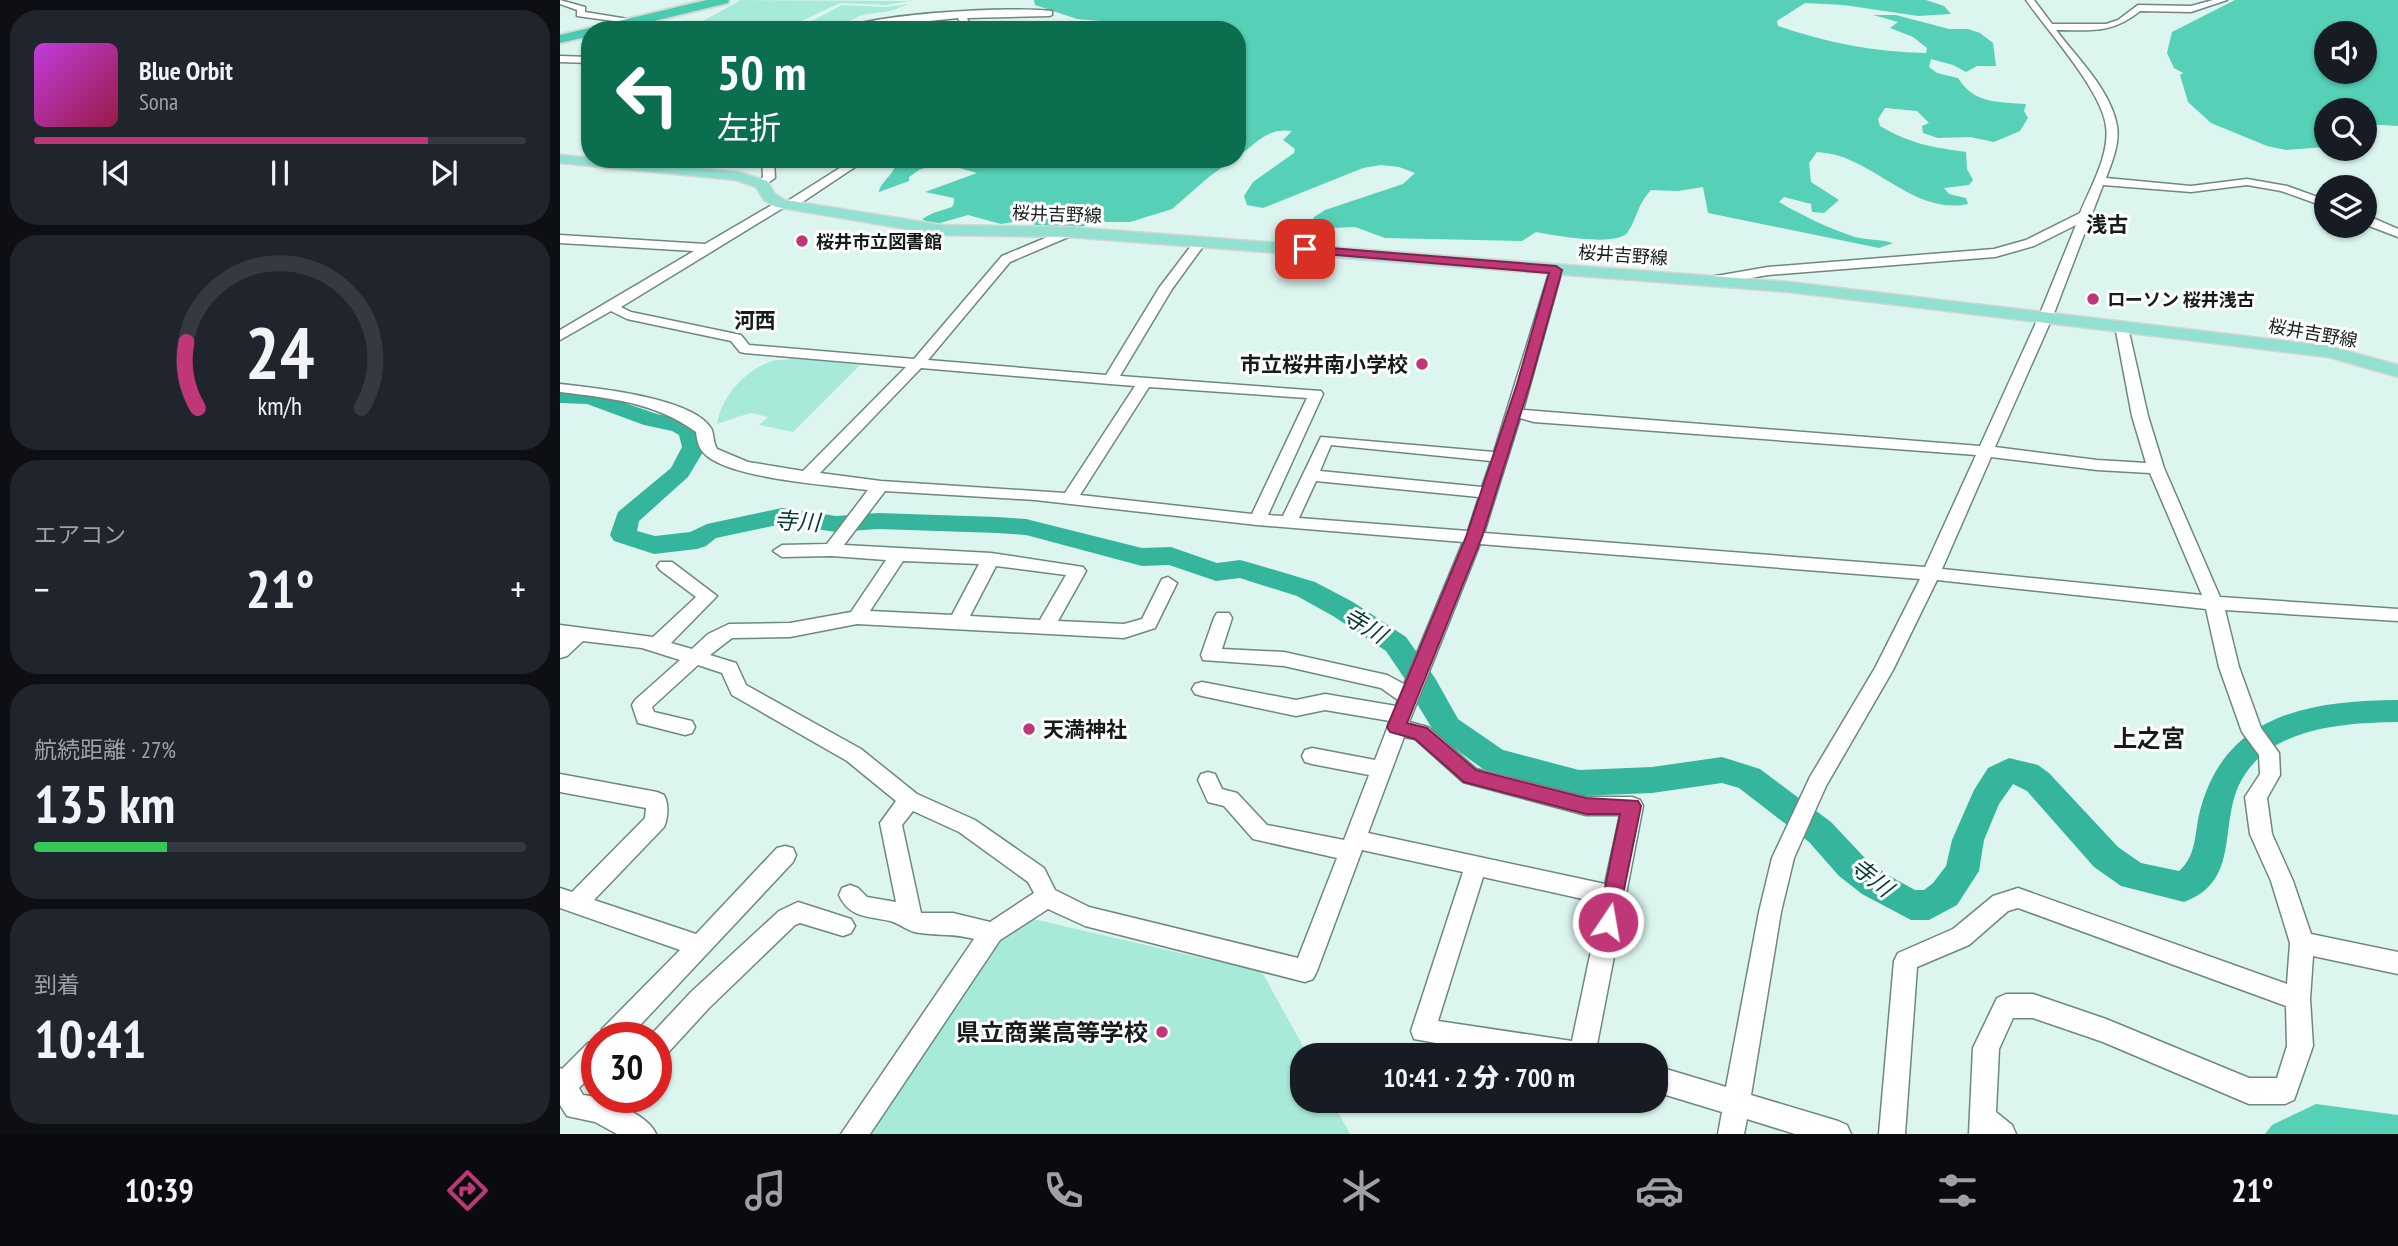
<!DOCTYPE html>
<html lang="ja">
<meta charset="utf-8">
<style>
:root{--surface:#171b24;--page:#20242c;--text:#f1f3f6;--muted:#9ea1a6;--line:#363941;--accent:#bf3776}
body{margin:0;font-family:"PT Sans Narrow","Noto Sans JP",sans-serif;background:var(--page);color:var(--text);height:100vh;display:flex;flex-direction:column;font-size:26px;white-space:nowrap}
*{box-sizing:border-box;margin:0}
p{font-size:23px;color:var(--muted)}
.icon{flex:none;width:38px;height:38px;fill:none;stroke:currentColor;stroke-width:2;stroke-linecap:round;stroke-linejoin:round}
.map{position:relative;flex:1;overflow:hidden}
.side{display:flex;flex-direction:column;gap:10px;padding:10px;background:#0d0f14;width:560px}
.side>*{flex:none}
.guide{position:absolute;left:21px;top:21px;width:665px;height:147px;border-radius:28px;box-shadow:0 2px 5px #0004;background:#0b6e4f;color:#fff;overflow:hidden}
.fabs{position:absolute;left:1754px;top:21px;display:grid;gap:14px}
.fabs a{display:grid;place-items:center;width:63px;height:63px;border-radius:50%;background:var(--surface);box-shadow:0 2px 5px #0004;font-size:35px}
.speed{position:absolute;left:21px;top:1022px;display:flex;gap:14px;font-size:35px;font-weight:700;text-align:center}
.speed>*{display:grid;place-content:center;width:91px;height:91px;border-radius:50%;background:var(--surface);box-shadow:0 2px 5px #0004;line-height:1}
.speed .limit{border:10px solid #d22;background:#fff;color:#111}
.pin{position:absolute;display:grid;place-items:center;width:60px;height:60px;color:#fff;margin:-30px;border-radius:14px;box-shadow:0 4px 10px #0006}
.me{position:absolute;width:77px;margin:-38px;rotate:12deg;stroke-linejoin:round;filter:drop-shadow(0 0 5px #0008)}
.turn{display:flex;align-items:center;gap:24px;height:147px;padding:0 21px;font-size:32px}
.turn .icon{width:91px;height:91px;stroke-width:2.5}
.turn b{display:block;font-size:49px;line-height:60px}
.big{font-size:52px;font-weight:800;line-height:1.1}
.side .tile{flex:1;display:flex;flex-direction:column;justify-content:center;gap:10px;min-width:0;padding:0 24px;border-radius:28px;background:var(--page)}
.side .dial{align-items:center;gap:0}
.dial svg{height:182px;overflow:visible;fill:none;stroke:var(--line);stroke-width:7;stroke-linecap:round;text-anchor:middle}
.dial text{fill:var(--text);stroke:none}
.song{display:flex;align-items:center;gap:21px}
.cover{width:84px;height:84px;border-radius:10px;background:linear-gradient(135deg,hsl(290 70% 55%),hsl(340 70% 35%))}
.played{height:7px;border-radius:4px;background:linear-gradient(90deg,var(--accent) 80%,var(--line) 80%)}
.keys{display:flex;justify-content:space-around;direction:ltr}
.heat{display:flex;justify-content:space-between;align-items:center;font-size:38px;direction:ltr}
.charge{height:10px;border-radius:5px;background:linear-gradient(90deg,#34c759 27%,var(--line) 0)}
.trip{position:absolute;left:730px;top:1043px;width:378px;height:70px;border-radius:28px;background:var(--surface);box-shadow:0 2px 5px #0004;font-weight:800;line-height:70px;text-align:center}
.menu{display:flex;height:112px;justify-content:space-around;align-items:center;background:#090b0e;color:var(--muted)}
.menu .icon{width:49px;height:49px}
.menu .selected{color:var(--accent)}
.menu b{font-size:32px;color:var(--text)}
main{display:flex;flex:1;min-height:0}
.map>svg:first-child{display:block}
.green{fill:#a8ead9}
.forest{fill:#56d0b6;fill-rule:evenodd}
.lines{fill:none;stroke-linecap:round;stroke-linejoin:round}
.river{fill:#35b69c;fill-rule:evenodd}
.minor-casing{stroke:#6f8780;stroke-width:3}
.major-casing{stroke:#d5d6d6;stroke-width:3}
.highway-casing{stroke:#d5d6d6;stroke-width:4}
.minor{fill:#fff;fill-rule:evenodd}
.major{fill:#91e0d0;fill-rule:evenodd}
.highway{fill:#48ccb1;fill-rule:evenodd}
.route{fill:#bf3776;stroke:#7c244d;stroke-width:2}
.poi-dot{fill:#bf3776;stroke:#fff;stroke-width:2.5}
.labels{text-anchor:middle;dominant-baseline:central;stroke-width:6;stroke-linejoin:round;paint-order:stroke}
.far-street-label{font-size:18px;fill:#141d1b;stroke:#fff}
.far-poi-label{font-size:18px;font-weight:bold;fill:#141d1b;stroke:#fff;text-anchor:start}
.far-quarter-label{font-size:21px;font-weight:bold;fill:#141d1b;stroke:#fff}
.poi-label{font-size:21px;font-weight:bold;fill:#141d1b;stroke:#fff;text-anchor:end}
.water-label{font-size:23px;font-style:italic;fill:#013b31;stroke:#fff}
.quarter-label{font-size:24px;font-weight:bold;fill:#141d1b;stroke:#fff}
.near-poi-label{font-size:24px;font-weight:bold;fill:#141d1b;stroke:#fff;text-anchor:end}
</style>
<main>
<section class="side">
<div class="tile">
<div class="song"><i class="cover"></i><div><b>Blue Orbit</b><p>Sona</p></div></div>
<div class="played"></div>
<div class="keys"><svg class="icon" aria-label="previous" viewBox="0 0 24 24"><path d="M18 5L8 12l10 7zM5 5v14"/></svg><svg class="icon" aria-label="pause" viewBox="0 0 24 24"><path d="M8 5v14M16 5v14"/></svg><svg class="icon" aria-label="next" viewBox="0 0 24 24"><path d="M6 5l10 7-10 7zM19 5v14"/></svg></div>
</div>
<div class="tile dial"><svg viewBox="0 0 100 80">
<path d="M14 69A42 42 0 1 1 86 69"/>
<path d="M14 69A42 42 0 0 1 9 40" stroke="#bf3776"/>
<text x="50" y="56" font-size="32" font-weight="700">24</text>
<text x="50" y="72" font-size="11">km/h</text>
</svg></div>
<div class="tile"><p>エアコン</p>
<div class="heat"><a>−</a><b class="big">21°</b><a>+</a></div>
</div>
<div class="tile"><p>航続距離 · 27%</p><b class="big">135 km</b><div class="charge"></div></div>
<div class="tile"><p>到着</p><b class="big">10:41</b></div>
</section>
<div class="map">
<svg width="1838" height="1134" viewBox="0 0 1838 1134">
<rect width="100%" height="100%" fill="#dcf6ef"/>
<g class="green">
<polygon points="181,0 348,1 355,0 327,5 280,3 237,23 197,30 116,30 128,29"/>
<polygon points="349,4 330,11 302,15 279,26 280,30 207,30 248,23 282,5 326,7"/>
<path d="M236 357 300 365 233 432 199 425 208 417 190 413 157 424C162 396 183 373 209 362 218 358 227 362 236 357Z"/>
<polygon points="469,918 702,972 748,1055 742,1055 742,1101 772,1101 790,1134 304,1134 449,921"/>
</g>
<g class="forest">
<path d="M474 0H1366L1384 6 1391 14 1358 16 1284 5 1245 3 1217 21 1218 26C1268 43 1314 52 1366 53L1367 48 1353 37 1330 28 1338 22 1313 15H1336L1389 29H1408L1420 33 1433 43 1436 66H1417L1406 72 1393 65 1371 59 1369 67 1377 73 1398 78C1414 104 1439 102 1466 104L1464 111 1468 118 1460 131 1434 142 1410 137 1378 138 1363 133 1362 126 1369 123 1357 111 1325 108 1318 119 1320 126C1351 144 1371 147 1406 152L1407 169 1413 180 1409 185 1384 188 1389 194 1406 198 1408 204C1351 216 1312 154 1257 152L1249 163 1251 182 1279 200 1264 213 1252 212 1251 204 1224 197 1219 202C1243 216 1268 228 1295 237 1307 240 1320 239 1333 243L1319 248 1148 213 1143 187 1118 191 1091 190C1076 206 1077 220 1067 233 1055 247 993 235 976 232L962 241 825 238 795 227 772 228 752 224 754 217 765 210 843 184 855 173 839 167 821 165 803 168 703 208 687 205 684 196 693 182 734 153 735 149 723 140 732 131C707 127 696 144 677 157V30H576L565 23 517 19 475 5Z"/>
<path d="M1675 0H1838V126L1804 124V110H1766V147L1726 150 1707 146 1651 123 1628 102 1620 75 1623 73 1614 68 1607 53 1612 32ZM1766 33H1804V72H1766Z"/>
<path d="M392 159 359 170 349 177V181L319 192C319 184 332 176 335 166L330 160Z"/>
<path d="M445 159H674L650 176 612 209 570 222H543L510 229 479 227 466 220 441 224 408 215 373 225 362 219 373 213 392 207 394 203V198L365 192 417 173 393 166 395 163C411 158 432 168 445 159Z"/>
<polygon points="1756,1104 1838,1115 1838,1134 1705,1134 1712,1125"/>
</g>
<g class="lines">
<path class="river" d="M0 389 30 391 97 414 127 420 137 427 146 447 128 477 79 521 77 531 95 536 130 532 147 524 222 508 276 516 318 513 437 517 466 519 582 548 611 547 657 563 680 560 698 565 755 582 793 602 846 637 875 678 898 719 943 750 1019 770 1092 767 1162 757 1200 769 1271 822 1303 856 1326 874 1355 890H1364L1373 883 1386 866 1392 840 1414 790 1428 768 1449 758 1478 765 1489 773 1558 847 1581 863 1619 871C1638 855 1634 830 1641 807 1668 712 1752 701 1838 700V722C1782 723 1705 727 1678 787 1660 829 1679 882 1624 902L1561 886 1534 867 1467 791 1453 784 1439 804 1424 840 1419 871 1397 905 1369 920H1351L1302 894 1279 876 1249 842 1179 788 1162 783 1092 793 1019 796 923 769 876 735 853 697 851 688 826 651 773 616 737 596 689 581 680 578 656 581 609 565 582 566 466 535 437 533 318 529 276 532 222 524 156 538 146 546 137 549 94 554 54 541 50 535 58 512 111 468 122 447 119 435 112 431 84 425 27 404 0 403Z"/>
<defs>
<g id="minor">
<polygon points="0,0 25,7 25,12 80,21 76,24 17,16 17,10 0,4"/>
<path d="M1466 0H1474L1492 24H1546L1558 20 1578 5 1631 6 1653 0H1667L1631 12 1580 11C1552 34 1531 30 1496 30 1517 58 1551 90 1557 126 1560 143 1552 162 1546 178L1631 186 1687 179 1727 186 1766 200V207L1721 191 1687 185 1631 192 1543 185 1493 316 1435 447 1537 460 1586 463 1572 416 1555 326 1562 322 1567 323 1588 416 1604 468 1660 597 1838 609V621L1665 610 1679 667 1701 728 1719 753 1720 775 1707 798 1712 834 1733 881 1751 934 1838 952V974L1753 956 1750 999 1753 1046 1734 1100 1725 1104H1689L1543 1042 1473 1018H1453L1439 1049 1436 1112 1452 1125 1456 1134H1409L1413 1048 1437 998 1446 994H1473L1546 1019 1689 1078H1717L1727 1046 1726 1006 1458 908 1448 911 1409 945 1357 967 1345 1134H1319L1334 961 1338 953 1393 929 1433 896 1458 888 1727 984 1730 943 1711 881 1690 834 1685 797 1700 774 1699 755 1682 732 1659 667 1646 609 1377 580 1333 670 1266 786 1234 858 1221 912 1191 1095 1278 1121 1287 1125 1291 1134H1235L1187 1119 1184 1134H1158L1162 1112 1096 1092V1066L1166 1087 1199 912 1212 858 1250 777 1315 668 1360 579 920 544 849 722 868 727 916 769 1026 797H1072L1080 800 1083 806 1035 1055H943L854 1039 851 1031 903 872 802 850 757 971 753 979 745 982 525 926 488 909 440 940 310 1134H281L414 939C393 933 380 936 360 933 348 932 341 924 330 921 308 916 289 918 279 895L282 888 290 885 298 888 307 897 336 902 320 823 336 801 287 761 172 695 162 673 138 665 92 707 94 712 132 721 135 727 132 733 125 735 78 723 72 705 75 700 120 660 82 648 23 641 7 656 0 658V625L93 637 136 597 100 570 97 566 100 562H112L157 596 111 643 132 649 148 634 169 624 230 623 291 612 326 560 272 556 222 557 213 551 222 545 267 544 308 490C270 485 175 479 147 456 139 450 137 441 136 432 96 402 48 398 0 392V384C34 388 131 397 151 428 154 434 153 442 157 449L188 462 243 471 346 367 185 353 180 352 171 341 67 319 51 311 0 340V330L134 251 0 243V235L145 244 217 202H226L294 159H307L232 209 223 208 61 307 71 312 181 335 189 345 354 359 442 256 509 228 515 232 513 235 450 262 368 360 546 375 599 288 637 238H645L647 241 612 289 560 376 761 391 763 394 708 515 723 516 761 437 934 452 990 270 996 266 1002 270 963 410 1420 446 1479 316 1516 225 1474 246 1435 257 1208 275 1150 285 1144 281 1150 277 1208 267 1434 249 1466 240 1520 213C1530 188 1550 155 1546 126 1542 91 1487 30 1466 0ZM361 368 550 384 575 386 505 493 321 481 260 473ZM589 387 747 398 692 514 520 495ZM960 418 974 422 1416 455 1365 567 924 533ZM771 445 931 461 922 487 760 471ZM1431 457 1537 470 1590 473 1642 595 1382 569ZM756 481 919 497 908 531 739 518ZM325 491 475 500 697 525 903 542 844 684 827 675 724 652 662 649 672 618 669 613H657L654 618 641 655 643 660 724 666 821 688 838 700 836 706 765 694 736 700 642 682 635 684 632 689 635 694 642 696 736 716 765 710 830 721 815 760 752 748 745 750 742 756 745 762 752 764 809 775 784 840 707 825 677 793 662 789 655 774 648 772 641 774 638 780 648 802 664 806 693 839 777 858 738 958 529 907 495 890 484 868 415 820 357 794 301 749 186 685 176 663 150 655 172 638 230 637 297 624 564 638 595 628 617 583 608 577 602 579 582 619 564 624 498 621 526 571 523 567 431 553 284 545ZM343 561 419 564 392 615 310 611ZM436 566 506 575 480 620 410 616ZM844 737 855 739 903 782 1026 815H1060L1045 884 808 833ZM353 811 399 832 468 882 474 893 430 922 393 913H361L342 825ZM923 877 1041 903 1012 1041 878 1021Z"/>
<path d="M492 11V15L489 16 407 18 412 30H403L398 18 283 30C310 13 457 6 492 11Z"/>
<polygon points="0,56 30,57 30,63 0,62"/>
<polygon points="202,159 214,159 215,178 202,187 196,184 203,177"/>
<polygon points="1804,214 1838,229 1838,237 1804,224"/>
<path d="M0 774 97 792 104 795C109 804 108 818 104 827L34 900 136 934 217 848 225 846 233 848 236 855 233 862 68 1038H39L42 1029 120 950 0 908V888L12 892 85 818 86 808 0 792Z"/>
<polygon points="238,902 291,919 295,926 291,933 283,936 240,923 235,925 149,1008 105,1056 96,1059 96,1038 88,1038 131,992 219,911"/>
<path d="M37 1040V1070L19 1088 23 1095C42 1096 88 1114 96 1134H57L35 1122 7 1116 0 1105V1068L2 1069 28 1043Z"/>
</g>
<polygon id="major" points="0,155 178,172 207,181 215,194 225,200 382,225 509,227 1229,282 1769,346 1838,365 1838,377 1768,357 1229,292 509,237 382,235 216,207 204,200 196,187 176,180 0,163"/>
<polygon id="highway" points="147,0 169,0 168,3 57,30 30,30 30,36 0,43 0,35"/>
</defs>
<use href="#minor" class="minor-casing"/>
<use href="#major" class="major-casing"/>
<use href="#highway" class="highway-casing"/>
<use href="#minor" class="minor"/>
<use href="#major" class="major"/>
<use href="#highway" class="highway"/>
</g>
<polygon class="route" points="745,246 996,266 1002,270 970,384 922,537 847,723 867,728 916,770 1026,798 1078,801 1081,806 1056,929 1048,932 1041,929 1038,922 1060,814 1026,814 904,782 855,739 830,732 827,727 906,537 957,384 989,273 741,252 741,247"/>
<g class="poi-dot">
<circle cx="242" cy="241" r="7"/>
<circle cx="1533" cy="299" r="7"/>
<circle cx="862" cy="364" r="7"/>
<circle cx="469" cy="729" r="7"/>
<circle cx="602" cy="1032" r="7"/>
</g>
<g class="labels">
<g class="far-street-label">
<text transform="translate(497 214) rotate(2)">桜井吉野線</text>
<text transform="translate(1063 255) rotate(4)">桜井吉野線</text>
<text transform="translate(1753 333) rotate(10)">桜井吉野線</text>
</g>
<g class="far-poi-label">
<text x="256" y="241">桜井市立図書館</text>
<text x="1547" y="299">ローソン 桜井浅古</text>
</g>
<g class="far-quarter-label">
<text x="1547" y="224">浅古</text>
<text x="195" y="320">河西</text>
</g>
<g class="poi-label">
<text x="848" y="364">市立桜井南小学校</text>
<text x="483" y="729" text-anchor="start">天満神社</text>
</g>
<g class="water-label">
<text transform="translate(237 521) rotate(3)">寺川</text>
<text transform="translate(805 625) rotate(31)">寺川</text>
<text transform="translate(1312 877) rotate(38)">寺川</text>
</g>
<g class="quarter-label">
<text x="1589" y="738">上之宮</text>
</g>
<g class="near-poi-label">
<text x="588" y="1032">県立商業高等学校</text>
</g>
</g>
</svg>
<div class="fabs">
<a><svg class="icon" aria-label="sound" viewBox="0 0 24 24"><path d="M4 9h4l5-4v14l-5-4H4zM17 9q2 3 0 6"/></svg></a>
<a><svg class="icon" aria-label="search" viewBox="0 0 24 24"><circle cx="10" cy="10" r="6"/><path d="M15 15l6 6"/></svg></a>
<a><svg class="icon" aria-label="layers" viewBox="0 0 24 24"><path d="M12 4l9 5-9 5-9-5zM3 14l9 5 9-5"/></svg></a>
</div>
<div class="speed"><div class="limit">30</div></div>
<div class="pin" style="left:745px;top:249px;background:#d93025"><svg class="icon" aria-label="arrive" viewBox="0 0 24 24"><path d="M6 21V4h12l-3 4 3 4H6"/></svg></div>
<svg class="me" style="left:1048px;top:922px" viewBox="-20 -20 40 40"><circle r="17" fill="#bf3776" stroke="#fff" stroke-width="3"/><path d="M0-11L8 9 0 5-8 9z" fill="#fff"/></svg>
<div class="trip">10:41 · 2 分 · 700 m</div>
<div class="guide">
<div class="turn"><svg class="icon" aria-label="left" viewBox="0 0 24 24"><path d="M17 20v-9H6M10 6l-5 5 5 5"/></svg><div><b>50 m</b>左折</div></div>
</div>
</div>
</main>
<nav class="menu">
<b>10:39</b>
<svg class="icon selected" aria-label="directions" viewBox="0 0 24 24"><path d="M12 3l9 9-9 9-9-9zM9 14v-3h6M13 9l2 2-2 2"/></svg>
<svg class="icon" aria-label="music" viewBox="0 0 24 24"><path d="M9 18V5l10-2v13"/><circle cx="6" cy="18" r="3"/><circle cx="16" cy="16" r="3"/></svg>
<svg class="icon" aria-label="phone" viewBox="0 0 24 24"><path d="M5 4h4l2 5-3 2q2 4 5 5l2-3 5 2v4C11 20 4 13 5 4z"/></svg>
<svg class="icon" aria-label="climate" viewBox="0 0 24 24"><path d="M12 3v18M4 7l16 10M4 17L20 7"/></svg>
<svg class="icon" aria-label="car" viewBox="0 0 24 24"><path d="M5 17H2v-5l4-1 3-4h7l3 4 3 1v5h-3M9 17h6M6 11h13"/><circle cx="7" cy="17" r="2"/><circle cx="17" cy="17" r="2"/></svg>
<svg class="icon" aria-label="filters" viewBox="0 0 24 24"><path d="M4 7h16M4 17h16"/><circle cx="9" cy="7" r="2"/><circle cx="15" cy="17" r="2"/></svg>
<b>21°</b>
</nav>
